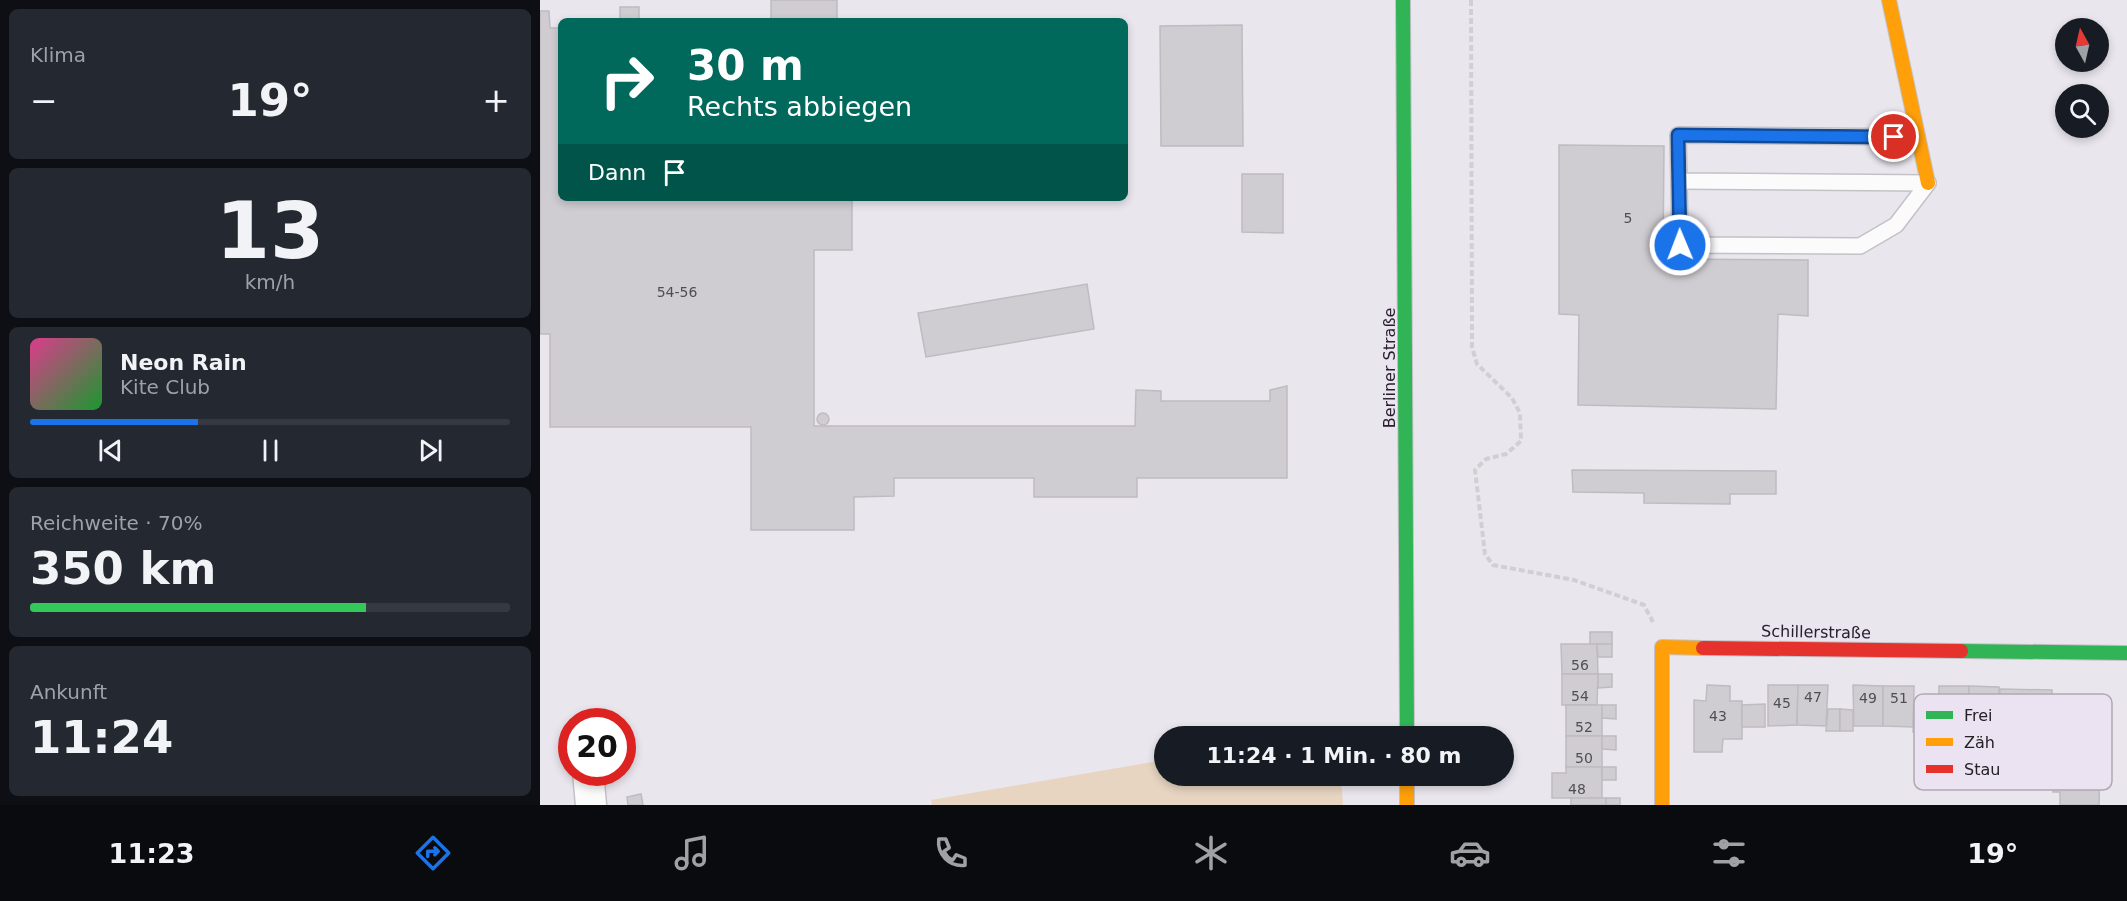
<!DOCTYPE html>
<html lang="de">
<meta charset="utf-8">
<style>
:root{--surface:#171b24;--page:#242831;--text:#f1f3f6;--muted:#9ea1a6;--line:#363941;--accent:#1a73e8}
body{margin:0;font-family:"DejaVu Sans",sans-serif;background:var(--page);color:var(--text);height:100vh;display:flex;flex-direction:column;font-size:22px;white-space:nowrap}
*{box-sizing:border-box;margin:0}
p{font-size:20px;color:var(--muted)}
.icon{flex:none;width:33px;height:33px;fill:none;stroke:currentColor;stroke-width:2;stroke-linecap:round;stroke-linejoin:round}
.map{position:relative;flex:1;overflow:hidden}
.details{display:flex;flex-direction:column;gap:9px;padding:9px;background:#0d0f14;width:540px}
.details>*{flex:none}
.guide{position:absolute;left:18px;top:18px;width:570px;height:183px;border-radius:9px;box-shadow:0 3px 9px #0003;background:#00695c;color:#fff;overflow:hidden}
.needle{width:39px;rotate:352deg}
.tools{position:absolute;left:1515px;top:18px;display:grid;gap:12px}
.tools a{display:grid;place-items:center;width:54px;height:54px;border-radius:50%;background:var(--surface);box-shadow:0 3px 9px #0003;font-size:30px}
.speed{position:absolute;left:18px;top:708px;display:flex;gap:12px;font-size:30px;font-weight:700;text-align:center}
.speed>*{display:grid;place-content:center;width:78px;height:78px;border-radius:50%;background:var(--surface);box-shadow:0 3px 9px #0003;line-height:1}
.speed .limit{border:9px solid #d22;background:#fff;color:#111}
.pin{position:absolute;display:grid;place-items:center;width:51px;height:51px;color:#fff;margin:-26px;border:3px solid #fff;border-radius:50%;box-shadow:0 2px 6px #0007}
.me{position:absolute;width:66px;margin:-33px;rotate:359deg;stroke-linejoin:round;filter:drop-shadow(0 0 4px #0008)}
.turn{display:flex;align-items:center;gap:21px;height:126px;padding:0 30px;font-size:27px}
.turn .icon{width:78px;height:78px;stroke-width:2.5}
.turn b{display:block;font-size:42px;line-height:51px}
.then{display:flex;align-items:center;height:57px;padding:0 30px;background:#0003;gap:12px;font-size:22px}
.big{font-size:45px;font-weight:700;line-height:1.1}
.details .widget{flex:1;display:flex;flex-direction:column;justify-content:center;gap:9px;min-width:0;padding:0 21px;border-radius:9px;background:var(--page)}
.details .dial{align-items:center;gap:0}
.dial b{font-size:78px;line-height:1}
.song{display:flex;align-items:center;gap:18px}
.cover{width:72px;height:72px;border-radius:9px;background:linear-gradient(135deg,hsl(330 70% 55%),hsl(130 70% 35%))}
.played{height:6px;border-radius:3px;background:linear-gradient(90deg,var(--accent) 35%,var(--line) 35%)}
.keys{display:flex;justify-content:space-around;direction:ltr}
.heat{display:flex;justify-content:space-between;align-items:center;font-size:33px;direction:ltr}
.charge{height:9px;border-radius:4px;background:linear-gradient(90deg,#34c759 70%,var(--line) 0)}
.trip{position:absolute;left:614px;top:726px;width:360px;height:60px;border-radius:30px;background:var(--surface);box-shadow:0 3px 9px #0003;font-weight:700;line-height:60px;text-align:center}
.dock{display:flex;height:96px;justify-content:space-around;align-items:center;background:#090b0e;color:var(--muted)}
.dock .icon{width:42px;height:42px}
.dock .active{color:var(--accent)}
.dock b{font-size:27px;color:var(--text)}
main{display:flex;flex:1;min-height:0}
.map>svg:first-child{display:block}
.green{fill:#e7d5c1}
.building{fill:#d0cdd2;stroke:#bebbc1;stroke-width:1.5}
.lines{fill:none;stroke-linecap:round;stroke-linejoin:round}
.lane-casing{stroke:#c4c1c7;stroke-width:18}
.street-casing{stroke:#c4c1c7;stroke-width:33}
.fast-casing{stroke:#c4c1c7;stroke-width:16}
.slow-casing{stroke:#c4c1c7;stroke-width:16}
.jam-casing{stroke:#c4c1c7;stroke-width:16}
.path{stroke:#d0cfd2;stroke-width:4;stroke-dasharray:6 3;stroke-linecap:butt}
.lane{stroke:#fcfbfc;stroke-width:15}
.street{stroke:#fcfbfc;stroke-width:30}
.fast{stroke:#30b455;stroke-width:14}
.slow{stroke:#ff9f0a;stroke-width:14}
.jam{stroke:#e5322d;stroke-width:14}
.route-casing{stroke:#114b97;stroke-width:15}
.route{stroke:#1a73e8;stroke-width:10}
.labels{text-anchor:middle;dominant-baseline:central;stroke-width:4.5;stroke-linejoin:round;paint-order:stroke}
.number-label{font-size:14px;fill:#504e53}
.street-label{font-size:16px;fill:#252227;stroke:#ebe3f1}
.key{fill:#ebe3f1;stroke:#b0a9b4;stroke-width:1.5}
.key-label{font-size:16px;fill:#252227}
</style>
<main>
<section class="details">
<div class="widget"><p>Klima</p>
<div class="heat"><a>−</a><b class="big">19°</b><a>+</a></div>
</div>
<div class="widget dial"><b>13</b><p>km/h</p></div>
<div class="widget">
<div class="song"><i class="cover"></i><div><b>Neon Rain</b><p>Kite Club</p></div></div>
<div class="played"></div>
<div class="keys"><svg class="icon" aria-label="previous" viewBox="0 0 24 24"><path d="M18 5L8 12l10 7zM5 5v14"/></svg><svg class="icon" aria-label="pause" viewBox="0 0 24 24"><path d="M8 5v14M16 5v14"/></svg><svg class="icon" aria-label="next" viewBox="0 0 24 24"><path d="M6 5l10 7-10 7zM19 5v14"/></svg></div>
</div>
<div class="widget"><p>Reichweite · 70%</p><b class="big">350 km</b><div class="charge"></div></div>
<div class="widget"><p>Ankunft</p><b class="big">11:24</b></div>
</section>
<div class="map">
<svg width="1587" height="805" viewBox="0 0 1587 805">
<rect width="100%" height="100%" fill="#eae6ee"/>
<polygon class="green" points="624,760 624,776 801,776 803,805 392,805 391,800"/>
<g class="building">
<rect x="231" y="0" width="66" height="21"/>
<rect x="80" y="7" width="19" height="14"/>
<polygon points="0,11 9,11 10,28 21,28 21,198 312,198 312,250 274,250 274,426 595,426 596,390 621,391 621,401 730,401 730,390 747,386 747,478 597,478 597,497 494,497 494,478 354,478 354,496 314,497 314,530 211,530 211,427 10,427 10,334 0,334"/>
<polygon points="702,25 703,146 621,146 620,26"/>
<polygon points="1019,145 1124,146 1123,259 1268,260 1268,316 1238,314 1236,409 1038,405 1039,315 1019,314"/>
<polygon points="702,174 743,174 743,233 702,232"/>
<polygon points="547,284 554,329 386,357 378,313"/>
<circle cx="283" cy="419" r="6"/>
<polygon points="1032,470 1236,471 1236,494 1190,494 1190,504 1104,503 1104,493 1033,492"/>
<rect x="1050" y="632" width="22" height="12"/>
<polygon points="1021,644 1057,644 1058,674 1022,674"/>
<polygon points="1057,644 1072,644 1072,657 1058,657"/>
<polygon points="1022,674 1058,674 1057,705 1022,705"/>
<polygon points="1058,674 1072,674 1072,687 1058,688"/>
<polygon points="1167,685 1190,686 1190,701 1202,701 1202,739 1183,739 1182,752 1154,752 1154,700 1166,701"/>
<polygon points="1228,685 1258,685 1257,725 1228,726"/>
<polygon points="1258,685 1288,685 1286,726 1257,725"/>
<polygon points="1313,685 1343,686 1343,726 1314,726"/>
<polygon points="1343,686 1374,686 1373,727 1343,726"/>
<rect x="1399" y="686" width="30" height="41"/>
<polygon points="1429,686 1459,687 1459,728 1429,727"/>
<polygon points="1460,689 1512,690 1512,712 1459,711"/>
<polygon points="1225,704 1225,727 1202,727 1202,705"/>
<rect x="1026" y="705" width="36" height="31"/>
<polygon points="1062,705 1076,705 1076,719 1062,718"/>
<polygon points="1288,709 1300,709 1300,731 1286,731"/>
<polygon points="1300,709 1313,710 1313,731 1300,731"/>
<polygon points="1374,710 1386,710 1386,732 1373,732"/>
<rect x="1026" y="736" width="36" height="31"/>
<polygon points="1062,736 1076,736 1076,750 1062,749"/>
<polygon points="1513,763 1560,764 1559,805 1520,805 1520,792 1513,792"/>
<polygon points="1026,767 1062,767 1062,798 1012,798 1012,773 1026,773"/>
<rect x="1062" y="767" width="14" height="13"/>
<polygon points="101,794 103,805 88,805 87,797"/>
<rect x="1031" y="798" width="35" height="7"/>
<rect x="1066" y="798" width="14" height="7"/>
</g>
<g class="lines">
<defs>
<g id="lane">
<polyline points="1377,137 1138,135 1139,181 1388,183"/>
<polyline points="1139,181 1140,245 1320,246 1356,225 1388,183"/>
</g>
<polyline id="street" points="48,772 51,805"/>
<g id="fast">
<polyline points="863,0 867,736"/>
<polyline points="1421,651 1587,653"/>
</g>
<g id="slow">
<polyline points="1349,0 1388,183"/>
<polyline points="867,776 867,805"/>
<polyline points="1122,805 1122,647 1163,648"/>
</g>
<polyline id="jam" points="1163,648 1421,651"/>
</defs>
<use href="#lane" class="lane-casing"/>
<use href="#street" class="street-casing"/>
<use href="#fast" class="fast-casing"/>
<use href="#slow" class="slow-casing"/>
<use href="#jam" class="jam-casing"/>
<polyline class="path" points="931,0 932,347 937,364 972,398 980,413 981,441 966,454 946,459 935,470 945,554 953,565 1034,580 1104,605 1113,622"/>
<use href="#lane" class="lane"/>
<use href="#street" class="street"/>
<use href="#fast" class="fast"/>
<use href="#slow" class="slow"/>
<use href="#jam" class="jam"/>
</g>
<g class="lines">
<defs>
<polyline id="route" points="1140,245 1138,135 1354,137"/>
</defs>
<use href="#route" class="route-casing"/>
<use href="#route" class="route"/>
</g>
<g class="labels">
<g class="number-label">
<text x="1088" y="218">5</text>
<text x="137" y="292">54-56</text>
<text x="1040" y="665">56</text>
<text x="1040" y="696">54</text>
<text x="1273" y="697">47</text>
<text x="1328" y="698">49</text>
<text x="1359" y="698">51</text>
<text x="1242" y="703">45</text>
<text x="1178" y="716">43</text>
<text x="1044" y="727">52</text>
<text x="1044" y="758">50</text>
<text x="1037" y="789">48</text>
</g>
<g class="street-label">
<text transform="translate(849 368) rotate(-90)">Berliner Straße</text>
<text transform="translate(1276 632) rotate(1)">Schillerstraße</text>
</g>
</g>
<rect x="1374" y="694" width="198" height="96" rx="9" class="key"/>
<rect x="1386" y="711" width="27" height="8" fill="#30b455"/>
<rect x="1386" y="738" width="27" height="8" fill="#ff9f0a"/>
<rect x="1386" y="765" width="27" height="8" fill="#e5322d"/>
<g class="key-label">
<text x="1424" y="721">Frei</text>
<text x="1424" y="748">Zäh</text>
<text x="1424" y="775">Stau</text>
</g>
</svg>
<div class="tools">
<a><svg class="needle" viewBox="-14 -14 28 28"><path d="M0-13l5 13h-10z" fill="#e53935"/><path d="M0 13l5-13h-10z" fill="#9ea1a6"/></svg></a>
<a><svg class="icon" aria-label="search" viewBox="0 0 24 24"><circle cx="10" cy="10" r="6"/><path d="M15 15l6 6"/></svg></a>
</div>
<div class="speed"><div class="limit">20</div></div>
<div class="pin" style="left:1354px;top:137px;background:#d93025"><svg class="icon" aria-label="arrive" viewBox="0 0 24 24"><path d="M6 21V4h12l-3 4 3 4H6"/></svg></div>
<svg class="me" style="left:1140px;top:245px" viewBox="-20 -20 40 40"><circle r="17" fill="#1a73e8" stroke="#fff" stroke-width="3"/><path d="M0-11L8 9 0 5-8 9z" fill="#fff"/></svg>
<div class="trip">11:24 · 1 Min. · 80 m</div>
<div class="guide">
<div class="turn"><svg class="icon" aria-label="right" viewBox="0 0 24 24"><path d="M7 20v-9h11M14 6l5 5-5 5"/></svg><div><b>30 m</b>Rechts abbiegen</div></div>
<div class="then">Dann<svg class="icon" aria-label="arrive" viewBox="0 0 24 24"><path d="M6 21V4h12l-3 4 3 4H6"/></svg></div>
</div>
</div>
</main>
<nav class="dock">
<b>11:23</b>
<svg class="icon active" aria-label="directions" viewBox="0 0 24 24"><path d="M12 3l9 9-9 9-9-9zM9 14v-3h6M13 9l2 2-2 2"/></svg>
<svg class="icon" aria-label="music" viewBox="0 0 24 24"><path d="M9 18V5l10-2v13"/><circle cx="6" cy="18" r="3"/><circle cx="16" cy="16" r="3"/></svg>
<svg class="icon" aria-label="phone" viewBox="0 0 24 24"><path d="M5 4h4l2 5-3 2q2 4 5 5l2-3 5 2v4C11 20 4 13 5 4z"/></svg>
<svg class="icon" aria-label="climate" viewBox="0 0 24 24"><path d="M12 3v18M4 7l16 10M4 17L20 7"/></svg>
<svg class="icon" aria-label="car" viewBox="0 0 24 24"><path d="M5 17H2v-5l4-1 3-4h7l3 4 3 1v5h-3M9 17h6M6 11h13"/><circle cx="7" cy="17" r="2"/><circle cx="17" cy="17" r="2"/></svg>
<svg class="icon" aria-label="filters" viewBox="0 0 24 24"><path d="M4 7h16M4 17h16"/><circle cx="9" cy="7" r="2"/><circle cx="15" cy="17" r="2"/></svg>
<b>19°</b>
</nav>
